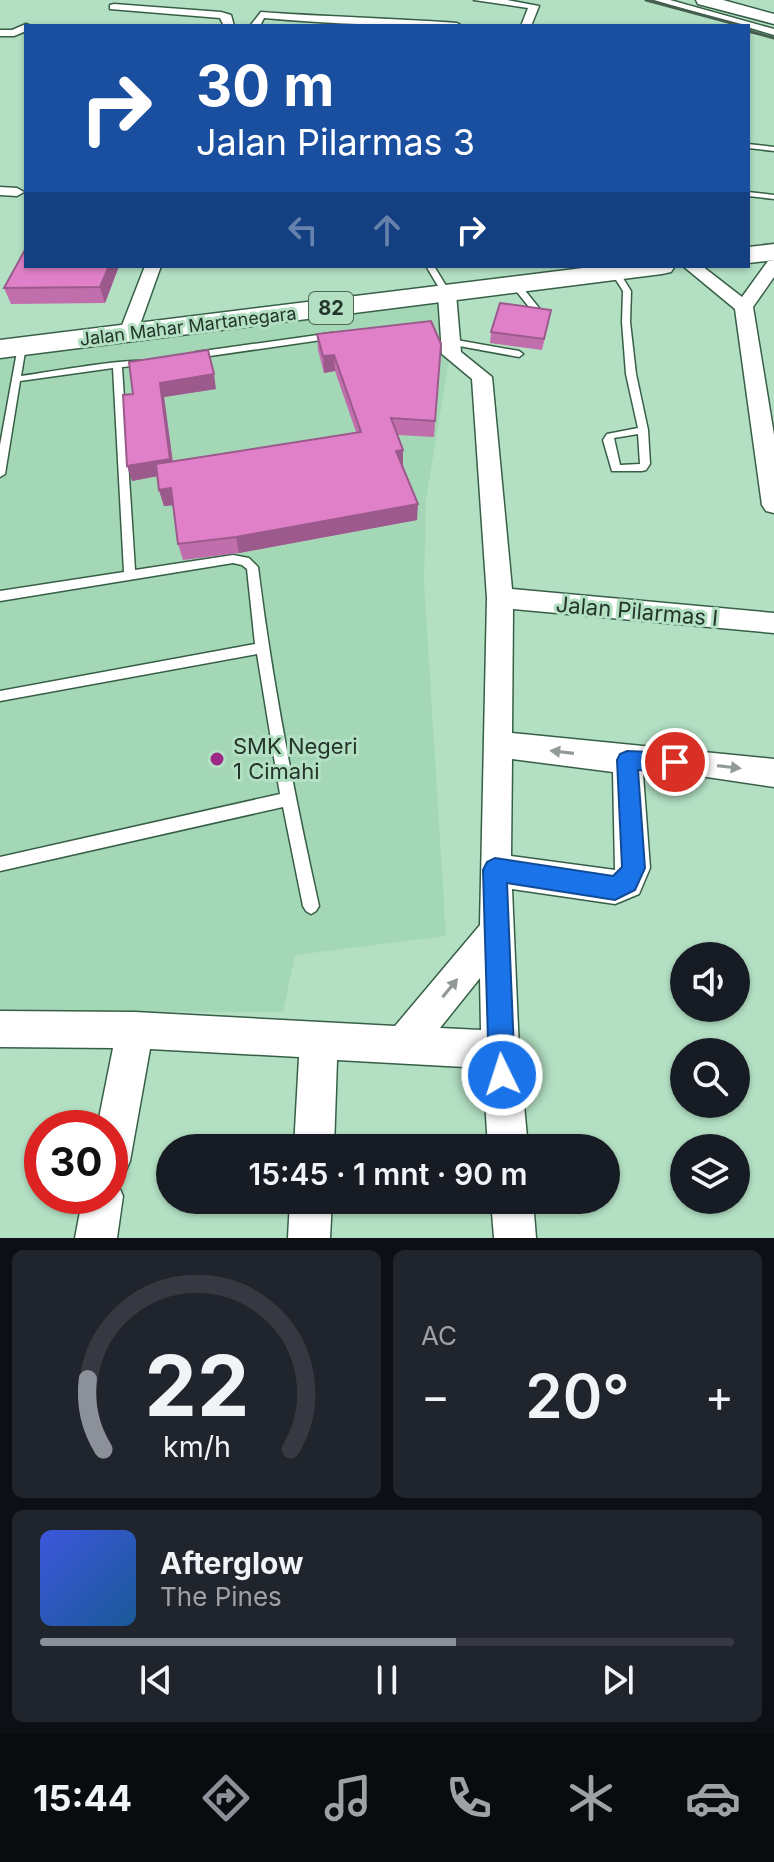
<!DOCTYPE html>
<html lang="id">
<meta charset="utf-8">
<style>
:root{--surface:#171b24;--page:#20242c;--text:#f1f3f6;--muted:#9ea1a6;--line:#363941;--accent:#8c9099}
body{margin:0;font-family:Inter,sans-serif;background:var(--page);color:var(--text);height:100vh;display:flex;flex-direction:column;font-size:30px;white-space:nowrap}
*{box-sizing:border-box;margin:0}
p{font-size:26px;color:var(--muted)}
.icon{flex:none;width:44px;height:44px;fill:none;stroke:currentColor;stroke-width:2;stroke-linecap:round;stroke-linejoin:round}
.map{position:relative;height:1238px;overflow:hidden}
.side{display:flex;flex-direction:column;gap:12px;padding:12px;background:#0d0f14;flex:1}
.side>*{flex:none}
.banner{position:absolute;left:24px;top:24px;width:726px;height:244px;border-radius:0px;box-shadow:0 2px 6px #0004;background:#1a4fa0;color:#fff;overflow:hidden}
.fabs{position:absolute;left:670px;top:942px;display:grid;gap:16px}
.fabs a{display:grid;place-items:center;width:80px;height:80px;border-radius:50%;background:var(--surface);box-shadow:0 2px 6px #0004;font-size:40px}
.speed{position:absolute;left:24px;top:1110px;display:flex;gap:16px;font-size:40px;font-weight:700;text-align:center}
.speed>*{display:grid;place-content:center;width:104px;height:104px;border-radius:50%;background:var(--surface);box-shadow:0 2px 6px #0004;line-height:1}
.speed .limit{border:12px solid #d22;background:#fff;color:#111}
.pin{position:absolute;display:grid;place-items:center;width:68px;height:68px;color:#fff;margin:-34px;border:4px solid #fff;border-radius:50%;box-shadow:0 2px 8px #0007}
.me{position:absolute;width:88px;margin:-44px;rotate:356deg;stroke-linejoin:round;filter:drop-shadow(0 0 6px #0008)}
.turn{display:flex;align-items:center;gap:28px;height:168px;padding:0 40px;font-size:36px}
.turn .icon{width:104px;height:104px;stroke-width:2.5}
.turn b{display:block;font-size:56px;line-height:68px}
.lanes{display:flex;align-items:center;height:76px;padding:0 40px;background:#0003;justify-content:center;gap:40px;direction:ltr}
.lanes .off{opacity:.35}
.big{font-size:60px;font-weight:600;line-height:1.1}
.side .card{flex:1;display:flex;flex-direction:column;justify-content:center;gap:12px;min-width:0;padding:0 28px;border-radius:12px;background:var(--page)}
.side .dial{align-items:center;gap:0}
.dial svg{height:208px;overflow:visible;fill:none;stroke:var(--line);stroke-width:7;stroke-linecap:round;text-anchor:middle}
.dial text{fill:var(--text);stroke:none}
.song{display:flex;align-items:center;gap:24px}
.cover{width:96px;height:96px;border-radius:12px;background:linear-gradient(135deg,hsl(230 70% 55%),hsl(210 70% 35%))}
.played{height:8px;border-radius:4px;background:linear-gradient(90deg,var(--accent) 60%,var(--line) 60%)}
.keys{display:flex;justify-content:space-around;direction:ltr}
.heat{display:flex;justify-content:space-between;align-items:center;font-size:44px;direction:ltr}
.side .tiles{flex:1;display:grid;gap:12px;grid-template-columns:1fr 1fr}
.card:last-child{grid-column:span 2}
.trip{position:absolute;left:156px;top:1134px;width:464px;height:80px;border-radius:40px;background:var(--surface);box-shadow:0 2px 6px #0004;font-weight:600;line-height:80px;text-align:center}
.dock{display:flex;height:128px;justify-content:space-around;align-items:center;background:#090b0e;color:var(--muted)}
.dock .icon{width:56px;height:56px}
.dock .on{color:var(--accent)}
.dock b{font-size:36px;color:var(--text)}
.map>svg:first-child{display:block}
.built{fill:#a3d7b6}
.lines{fill:none;stroke-linecap:round;stroke-linejoin:round}
.service-casing{stroke:#365f46;stroke-width:3}
.minor-casing{stroke:#365f46;stroke-width:3}
.primary-casing{stroke:#365f46;stroke-width:3}
.motorway-casing{stroke:#365f46;stroke-width:3}
.service{fill:#fff;fill-rule:evenodd}
.minor{fill:#fff;fill-rule:evenodd}
.primary{fill:#fff;fill-rule:evenodd}
.motorway{fill:#fff;fill-rule:evenodd}
.rail{stroke:#465e4f;stroke-width:3}
.wall{fill:#c06eac}
.shaded-wall{fill:#9c5a8c}
.building{fill:#df80c8;stroke:#9c5a8c;stroke-width:2}
.oneway{fill:#929a95}
.route{fill:#1a73e8;stroke:#114b97;stroke-width:2}
.poi-dot{fill:#9b2986;stroke:#b3e0c3;stroke-width:3}
.labels{text-anchor:middle;dominant-baseline:central;stroke-width:6;stroke-linejoin:round;paint-order:stroke}
.far-street-label{font-size:18px;fill:#24362b;stroke:#b3e0c3}
.shield{fill:#b3e0c3;stroke:#4f6959;stroke-width:2}
.shield-label{font-size:20px;font-weight:bold;fill:#24362b}
.street-label{font-size:22px;fill:#24362b;stroke:#b3e0c3}
.poi-label{font-size:22px;fill:#24362b;stroke:#b3e0c3;text-anchor:start}
</style>
<div class="map">
<svg width="774" height="1238" viewBox="0 0 774 1238">
<rect width="100%" height="100%" fill="#b3e0c3"/>
<polygon class="built" points="444,301 450,354 426,500 424,582 446,936 295,955 283,1012 0,1011 0,359"/>
<g class="lines">
<defs>
<g id="service">
<polygon points="748,144 774,147 774,151 748,148"/>
<polygon points="748,192 774,195 774,199 748,196"/>
<polygon points="426,266 434,266 451,294 450,296 444,296"/>
<path d="M612 270H618L631 291 630 322 636 374 648 430 650 464 646 470 642 471H612L603 440 607 434 638 428 626 374 622 322 623 291 611 272ZM638 434 640 464 620 465 614 438Z"/>
<polygon points="513,283 519,283 539,308 539,312 533,312 513,287"/>
<polygon points="332,333 335,334 335,338 196,358 192,355 196,352"/>
<polygon points="451,339 519,351 523,354 519,357 448,344 447,342"/>
<path d="M22 343 26 346 21 376C43 373 137 356 150 362L146 365 122 367 135 570 233 555 249 558 258 567C272 681 294 794 319 906L316 911 311 914 306 911 303 906 283 807 0 871V857L280 794 257 654 0 701V691L255 644 247 569 242 565 233 563 0 601V591L124 572 113 368 20 381 5 474 0 477V445L18 346Z"/>
</g>
<g id="minor">
<polygon points="474,0 507,0 539,6 531,26 521,26 528,8"/>
<polygon points="654,0 670,0 774,29 774,35"/>
<polygon points="114,4 221,12 231,15 234,26 224,26 220,18 110,9 110,5"/>
<path d="M261 12C327 17 391 18 457 23L462 26C396 26 331 24 264 18L260 26H250Z"/>
<polygon points="26,24 31,26 26,26 26,31 14,36 0,36 0,30 12,30"/>
<polygon points="0,187 17,188 24,192 17,196 0,195"/>
<polygon points="774,260 774,277 753,307 774,435 774,513 766,511 762,505 735,309 683,266 702,266 742,297 768,261"/>
<polygon points="145,266 161,266 137,333 135,337 121,337 119,333"/>
<path d="M447 289 456 294 461 352 492 377 512 589 774 613V633L513 609 512 733 774 759V787L700 776 643 774 650 868 639 894 615 904 512 889 519 1050 528 1148H488L483 1068 337 1060 334 1148H294L299 1057 150 1049 130 1161 124 1175 113 1180 117 1182 123 1196 117 1238H75L83 1196H110V1128H97L113 1048 0 1047V1011L135 1012 395 1026 480 925 487 598 472 379 442 354 438 294ZM512 759 613 772 615 870 511 856ZM480 978 481 1030 440 1028Z"/>
<polygon points="290,1200 332,1200 330,1238 288,1238"/>
<polygon points="491,1200 533,1200 536,1238 494,1238"/>
</g>
<g id="primary">
<polygon points="774,244 774,260 748,263 748,247"/>
<polygon points="599,266 675,266 671,272 662,274 0,358 0,340"/>
</g>
<polygon id="motorway" points="696,0 723,0 774,14 774,24 698,4"/>
</defs>
<use href="#service" class="service-casing"/>
<use href="#minor" class="minor-casing"/>
<use href="#primary" class="primary-casing"/>
<use href="#motorway" class="motorway-casing"/>
<use href="#service" class="service"/>
<use href="#minor" class="minor"/>
<use href="#primary" class="primary"/>
<use href="#motorway" class="motorway"/>
<g class="rail">
<polyline points="646,0 743,26"/>
<polyline points="748,31 774,38"/>
</g>
</g>
<g class="wall">
<polygon points="26,266 119,266 105,303 11,304 4,288"/>
<polygon points="549,321 542,350 490,343 491,332"/>
<polygon points="317,334 441,344 434,437 398,435 403,450 403,466 417,520 239,553 183,560 178,544 173,505 164,506 159,490 157,476 132,481 123,395 216,389 164,397 173,462 356,432 335,371 324,373 318,350"/>
</g>
<g class="shaded-wall">
<polygon points="109,266 119,266 105,303 100,287"/>
<polygon points="334,355 335,371 324,373 323,356"/>
<polygon points="214,374 216,389 164,397 174,473 132,481 127,466 160,383"/>
<polygon points="403,450 403,466 396,451"/>
<polygon points="171,488 176,505 164,506 159,490"/>
<polygon points="418,504 417,520 239,553 236,537"/>
</g>
<g class="building">
<polygon points="26,248 26,266 109,266 100,287 4,288"/>
<polygon points="500,303 551,310 544,339 491,332"/>
<polygon points="431,321 441,344 435,421 391,418 403,450 396,451 418,504 236,537 178,544 171,488 159,490 156,464 361,432 334,355 323,356 317,334"/>
<polygon points="208,350 214,374 160,383 170,459 127,466 123,395 133,394 129,362"/>
</g>
<defs><path id="oneway-solid" d="M-6-.8H1V-3.2L6.5 0L1 3.2V.8H-6Z" transform="scale(2)"/></defs>
<g class="oneway">
<use href="#oneway-solid" transform="translate(562 752) rotate(-173)"/>
<use href="#oneway-solid" transform="translate(729 767) rotate(7)"/>
<use href="#oneway-solid" transform="translate(450 988) rotate(-51)"/>
</g>
<polygon class="route" points="627,751 675,753 683,756 686,762 683,769 675,772 638,770 645,868 635,890 615,900 507,883 515,1075 512,1084 502,1088 493,1084 489,1075 483,870 487,862 495,858 613,876 622,867 617,760 620,754"/>
<circle class="poi-dot" cx="217" cy="759" r="8"/>
<g class="labels">
<g class="far-street-label">
<text transform="translate(188 326) rotate(-7)">Jalan Mahar Martanegara</text>
</g>
<rect class="shield" x="309" y="292" width="44" height="32" rx="6"/>
<g class="shield-label">
<text x="331" y="308">82</text>
</g>
<g class="street-label">
<text transform="translate(637 611) rotate(5)">Jalan Pilarmas I</text>
</g>
<g class="poi-label">
<text x="233" y="746">SMK Negeri<tspan x="233" dy="25">1 Cimahi</tspan></text>
</g>
</g>
</svg>
<div class="fabs">
<a><svg class="icon" aria-label="sound" viewBox="0 0 24 24"><path d="M4 9h4l5-4v14l-5-4H4zM17 9q2 3 0 6"/></svg></a>
<a><svg class="icon" aria-label="search" viewBox="0 0 24 24"><circle cx="10" cy="10" r="6"/><path d="M15 15l6 6"/></svg></a>
<a><svg class="icon" aria-label="layers" viewBox="0 0 24 24"><path d="M12 4l9 5-9 5-9-5zM3 14l9 5 9-5"/></svg></a>
</div>
<div class="speed"><div class="limit">30</div></div>
<div class="pin" style="left:675px;top:762px;background:#d93025"><svg class="icon" aria-label="arrive" viewBox="0 0 24 24"><path d="M6 21V4h12l-3 4 3 4H6"/></svg></div>
<svg class="me" style="left:502px;top:1075px" viewBox="-20 -20 40 40"><circle r="17" fill="#1a73e8" stroke="#fff" stroke-width="3"/><path d="M0-11L8 9 0 5-8 9z" fill="#fff"/></svg>
<div class="trip">15:45 · 1 mnt · 90 m</div>
<div class="banner">
<div class="turn"><svg class="icon" aria-label="right" viewBox="0 0 24 24"><path d="M7 20v-9h11M14 6l5 5-5 5"/></svg><div><b>30 m</b>Jalan Pilarmas 3</div></div>
<div class="lanes"><svg class="icon off" aria-label="left" viewBox="0 0 24 24"><path d="M17 20v-9H6M10 6l-5 5 5 5"/></svg><svg class="icon off" aria-label="ahead" viewBox="0 0 24 24"><path d="M12 20V5M6 11l6-6 6 6"/></svg><svg class="icon" aria-label="right" viewBox="0 0 24 24"><path d="M7 20v-9h11M14 6l5 5-5 5"/></svg></div>
</div>
</div>
<section class="side">
<div class="tiles">
<div class="card dial"><svg viewBox="0 0 100 80">
<path d="M14 69A42 42 0 1 1 86 69"/>
<path d="M14 69A42 42 0 0 1 8 42" stroke="#8c9099"/>
<text x="50" y="56" font-size="32" font-weight="700">22</text>
<text x="50" y="72" font-size="11">km/h</text>
</svg></div>
<div class="card"><p>AC</p>
<div class="heat"><a>−</a><b class="big">20°</b><a>+</a></div>
</div>
<div class="card">
<div class="song"><i class="cover"></i><div><b>Afterglow</b><p>The Pines</p></div></div>
<div class="played"></div>
<div class="keys"><svg class="icon" aria-label="previous" viewBox="0 0 24 24"><path d="M18 5L8 12l10 7zM5 5v14"/></svg><svg class="icon" aria-label="pause" viewBox="0 0 24 24"><path d="M8 5v14M16 5v14"/></svg><svg class="icon" aria-label="next" viewBox="0 0 24 24"><path d="M6 5l10 7-10 7zM19 5v14"/></svg></div>
</div>
</div>
</section>
<nav class="dock">
<b>15:44</b>
<svg class="icon on" aria-label="directions" viewBox="0 0 24 24"><path d="M12 3l9 9-9 9-9-9zM9 14v-3h6M13 9l2 2-2 2"/></svg>
<svg class="icon" aria-label="music" viewBox="0 0 24 24"><path d="M9 18V5l10-2v13"/><circle cx="6" cy="18" r="3"/><circle cx="16" cy="16" r="3"/></svg>
<svg class="icon" aria-label="phone" viewBox="0 0 24 24"><path d="M5 4h4l2 5-3 2q2 4 5 5l2-3 5 2v4C11 20 4 13 5 4z"/></svg>
<svg class="icon" aria-label="climate" viewBox="0 0 24 24"><path d="M12 3v18M4 7l16 10M4 17L20 7"/></svg>
<svg class="icon" aria-label="car" viewBox="0 0 24 24"><path d="M5 17H2v-5l4-1 3-4h7l3 4 3 1v5h-3M9 17h6M6 11h13"/><circle cx="7" cy="17" r="2"/><circle cx="17" cy="17" r="2"/></svg>
</nav>
